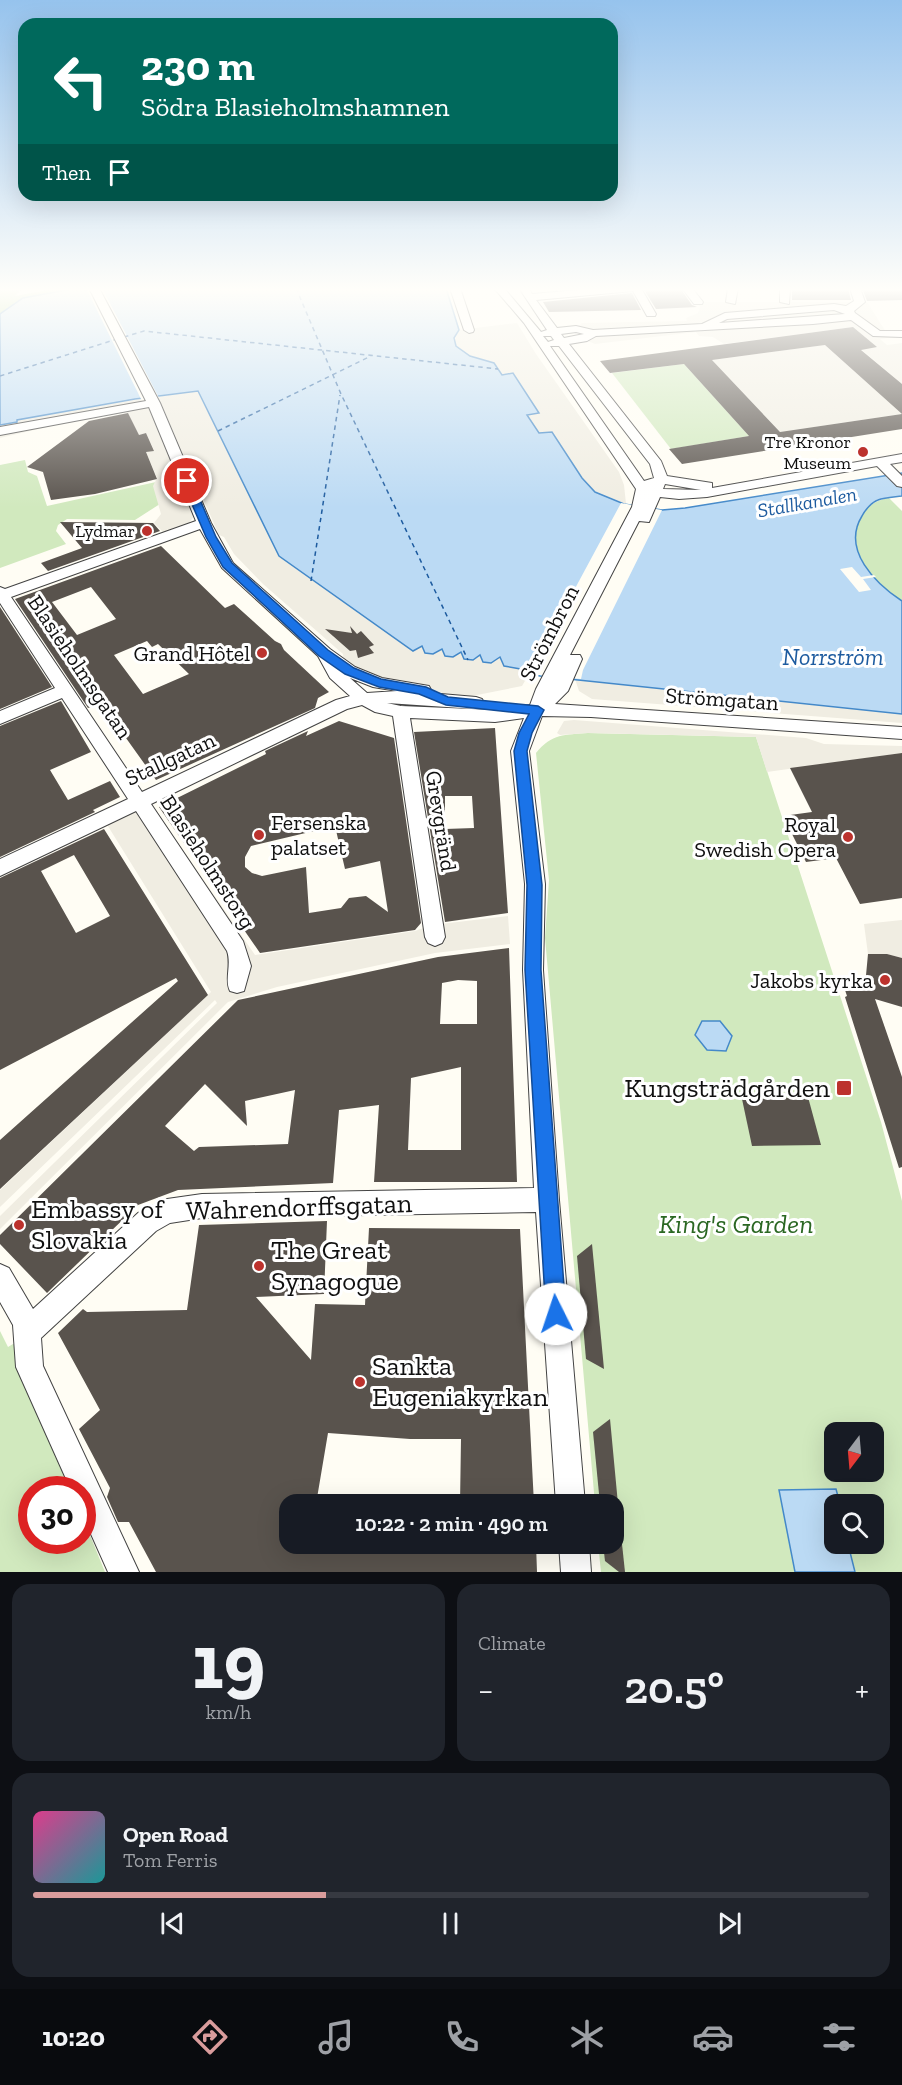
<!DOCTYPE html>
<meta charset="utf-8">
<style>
:root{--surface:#171b24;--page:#20242c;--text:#f1f3f6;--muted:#9ea1a6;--line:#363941;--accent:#d99c9c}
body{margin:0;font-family:"Zilla Slab",serif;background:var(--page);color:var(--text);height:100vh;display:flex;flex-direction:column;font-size:22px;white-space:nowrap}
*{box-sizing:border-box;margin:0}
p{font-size:20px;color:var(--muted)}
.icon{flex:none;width:33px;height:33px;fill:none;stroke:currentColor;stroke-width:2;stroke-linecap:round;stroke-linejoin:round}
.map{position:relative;height:1572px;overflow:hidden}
.side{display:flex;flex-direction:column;gap:12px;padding:12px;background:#0d0f14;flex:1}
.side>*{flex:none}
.hud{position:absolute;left:18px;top:18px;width:600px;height:183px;border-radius:18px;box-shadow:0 6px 24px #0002;background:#00695c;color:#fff;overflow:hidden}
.needle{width:39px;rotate:196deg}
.controls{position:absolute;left:824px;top:1422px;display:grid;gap:12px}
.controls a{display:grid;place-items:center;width:60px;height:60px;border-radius:12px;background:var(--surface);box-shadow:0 6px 24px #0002;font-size:30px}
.speed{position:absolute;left:18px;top:1476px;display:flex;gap:12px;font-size:30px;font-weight:700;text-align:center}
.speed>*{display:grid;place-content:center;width:78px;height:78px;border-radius:50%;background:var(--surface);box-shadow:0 6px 24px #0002;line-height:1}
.speed .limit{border:9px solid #d22;background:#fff;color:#111}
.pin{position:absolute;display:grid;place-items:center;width:51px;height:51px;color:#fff;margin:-26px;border:3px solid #fff;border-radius:50%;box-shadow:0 2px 6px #0007}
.me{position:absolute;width:66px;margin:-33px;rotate:356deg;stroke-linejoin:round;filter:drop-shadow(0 0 4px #0008)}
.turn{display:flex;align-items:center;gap:21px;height:126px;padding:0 24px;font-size:27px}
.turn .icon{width:78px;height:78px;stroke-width:2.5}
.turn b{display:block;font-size:42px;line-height:51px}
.then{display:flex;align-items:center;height:57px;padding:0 24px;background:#0003;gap:12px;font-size:22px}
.big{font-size:45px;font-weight:600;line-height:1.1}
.side .card{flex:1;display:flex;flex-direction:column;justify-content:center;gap:9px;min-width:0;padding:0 21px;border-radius:18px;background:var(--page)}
.side .dial{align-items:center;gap:0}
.dial b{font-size:78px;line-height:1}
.song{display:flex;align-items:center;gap:18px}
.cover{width:72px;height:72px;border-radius:9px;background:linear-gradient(135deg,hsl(330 70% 55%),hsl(180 70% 35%))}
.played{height:6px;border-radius:3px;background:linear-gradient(90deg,var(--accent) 35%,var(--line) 35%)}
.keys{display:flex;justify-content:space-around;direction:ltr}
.heat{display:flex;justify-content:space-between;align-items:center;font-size:33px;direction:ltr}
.side .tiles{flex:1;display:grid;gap:12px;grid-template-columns:1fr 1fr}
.card:last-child{grid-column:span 2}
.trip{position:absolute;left:279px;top:1494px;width:345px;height:60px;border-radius:18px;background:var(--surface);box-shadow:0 6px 24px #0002;font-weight:600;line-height:60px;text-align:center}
.menu{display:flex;height:96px;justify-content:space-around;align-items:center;background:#090b0e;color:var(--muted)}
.menu .icon{width:42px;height:42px}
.menu .selected{color:var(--accent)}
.menu b{font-size:27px;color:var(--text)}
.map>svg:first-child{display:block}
.green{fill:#d1e9be;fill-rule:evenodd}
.forest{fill:#b3d99e}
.plaza{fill:#f0ede2;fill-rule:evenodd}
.water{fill:#bbdaf4;stroke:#4489c9;stroke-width:1.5}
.pier{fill:#fffdf4}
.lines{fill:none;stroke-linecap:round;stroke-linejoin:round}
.ferry{stroke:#1d5b9f;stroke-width:1.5;stroke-dasharray:4.5 4;stroke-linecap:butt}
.building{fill:#59534d;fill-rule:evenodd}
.minor-casing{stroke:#434343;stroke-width:2}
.minor{fill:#fff;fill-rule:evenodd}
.route{fill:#1a73e8;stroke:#114b97;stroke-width:1.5}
.poi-dot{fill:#bc322d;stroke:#fff;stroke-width:2}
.labels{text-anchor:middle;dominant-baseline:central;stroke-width:6;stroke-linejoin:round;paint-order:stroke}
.far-poi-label{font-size:18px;fill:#101010;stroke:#fff;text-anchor:end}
.far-water-label{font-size:20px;font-style:italic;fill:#1d5b9f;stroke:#fff}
.street-label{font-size:22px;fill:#101010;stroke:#fff}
.poi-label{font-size:22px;fill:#101010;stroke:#fff;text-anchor:end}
.water-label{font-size:24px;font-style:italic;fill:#1d5b9f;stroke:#fff}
.near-poi-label{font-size:27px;fill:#101010;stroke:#fff;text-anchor:start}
.near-street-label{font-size:27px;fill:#101010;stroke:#fff}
.near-park-label{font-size:27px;font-style:italic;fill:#2a6722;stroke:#fff}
</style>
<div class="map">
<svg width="902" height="1572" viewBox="0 0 902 1572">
<rect width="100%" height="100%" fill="#fffdf4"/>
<g class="green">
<polygon points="684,364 749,436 671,449 612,373"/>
<polygon points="25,460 28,472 37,476 47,506 156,482 163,502 135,520 67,519 58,525 56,531 66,544 0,568 0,465"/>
<path d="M889 498 902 511V601C875 583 841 549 863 514 869 504 878 500 889 498Z"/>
<path d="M588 733 756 737 881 1122 902 1201V1572H601L598 1544H614V1504H595L545 938 549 880 536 753C552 733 565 735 588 733ZM834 1432H873V1472H834ZM834 1504H873V1544H834Z"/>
<polygon points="0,1331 8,1347 13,1344 19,1346 71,1489 32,1490 32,1540 82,1540 83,1518 105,1572 0,1572"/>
</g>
<polygon class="forest" points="0,288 23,288 15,296 59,288 77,288 23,298 0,314"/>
<g class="plaza">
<polygon points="697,302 867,302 886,332 902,336 880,339 887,345 902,343 902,384 856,345 872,343 853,327 724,344 713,337 699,336 696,332 595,344 583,339 576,329 582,323 687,321 686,318 698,313 700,307"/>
<polygon points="517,323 536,354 619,472 624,485 626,504 595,491 582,478 552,432 539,433 527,415 539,413 502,375 494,363 463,353 454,342 459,330"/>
<polygon points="825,345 902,414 780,432 712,360"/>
<path d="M193 390 197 391 218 431 423 646 442 649 445 656 453 657 461 652 480 655 483 662 491 663 500 657 504 666 527 670 529 674 522 686 472 696H452L416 685 364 675 344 662 343 654 263 584 234 554 224 537 219 535 158 397ZM337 631 357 634 361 632 373 645 350 651 343 645 344 643 333 637Z"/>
<polygon points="145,398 194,516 189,523 164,533 154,523 161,514 153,486 157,478 146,452 154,450 146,433 139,435 127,412 77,420 0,438 0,425 17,422 17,420"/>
<polygon points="575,679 902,714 902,723 592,699 579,691"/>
<polygon points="574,720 806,738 824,744 902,746 902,753 767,772 756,737 588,733 560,735 557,733 564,721"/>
<polygon points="153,806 255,955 415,931 432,925 508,916 510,944 435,953 277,987 228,1002 0,1229 0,1216 217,1003 215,1000 0,1207 0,1190 211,992 106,823"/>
<polygon points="902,920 902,958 887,954 868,954 864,924"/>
</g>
<g class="water">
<path d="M77 288 87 290 103 288H446L459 330 454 338 456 346 470 356 494 363 502 375 513 373 539 413 527 415 539 433 552 432 582 478 595 492 624 504 662 510 685 508 902 473V496C895 497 885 497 878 500 872 502 865 510 862 516 841 550 876 584 902 601V714L540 676 529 674 526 670 504 666 500 657 491 663 483 662 480 655 473 660 464 659 461 652 453 657 445 656 442 649 433 654 425 653 422 646 413 651 279 556 198 391 135 399 17 420V422L0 425V314L23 298Z"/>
<polygon points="702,1021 720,1021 732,1036 726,1051 707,1050 695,1035"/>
<polygon points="836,1489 840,1504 834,1504 834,1544 848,1544 855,1572 795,1572 779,1490"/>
</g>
<g class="pier">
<polygon points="86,288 102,288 159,398 142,401"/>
<polygon points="621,503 662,510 583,670 581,679 529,674"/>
<polygon points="852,567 861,577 874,575 876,577 863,579 871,590 859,592 840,569"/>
</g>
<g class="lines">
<g class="ferry">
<polyline points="296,288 341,394 468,660"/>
<polyline points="124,337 144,331 498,369"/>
<polyline points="0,376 117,339"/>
<polyline points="218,431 371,356"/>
<polyline points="311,581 340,395"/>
</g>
</g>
<g class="building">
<polygon points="643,288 680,288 692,305 697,307 656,309"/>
<polygon points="792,288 848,288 851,300 792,300"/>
<polygon points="862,288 902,288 902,300 867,301"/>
<polygon points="632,293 641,310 549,312 543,302"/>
<polygon points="853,327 877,347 861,350 902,384 902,414 825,345 712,360 780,432 902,414 902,429 682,464 669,449 749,436 684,364 610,373 600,361"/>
<polygon points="128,413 139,435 146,433 154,451 146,452 157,479 95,494 51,500 43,472 27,467 89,421"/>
<polygon points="60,522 153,523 160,531 48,571 41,563 82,548"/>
<path d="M161 546 225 608 234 604 275 641 281 644 284 650 329 692 318 698 315 708 156 780 101 703 88 708 15 599ZM91 587 116 619 77 635 52 602ZM147 641 152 647 158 644 189 674 143 694 114 655Z"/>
<polygon points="0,607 52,687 0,709"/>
<polygon points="350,626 357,634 361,631 374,645 369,647 374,653 358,658 356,650 350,651 325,629 352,633"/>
<polygon points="61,701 91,752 50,770 68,800 110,781 120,797 93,810 95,812 0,857 0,726"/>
<path d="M339 721 394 738 421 923 415 930 260 953 159 807 266 754 265 751 308 731 306 736ZM335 826 345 869 380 861 388 912 366 896 349 898 341 908 309 913 306 867 262 876 252 873 245 867V857L251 846Z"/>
<path d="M495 728 508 913 445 922 414 732ZM445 796H472L474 828 445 829Z"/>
<polygon points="902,753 902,898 860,904 836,858 806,862 783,816 812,812 790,768"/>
<path d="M104 829 208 995 0 1189V1140L178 981 176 978 0 1070V878ZM74 855 110 916 76 933 41 871Z"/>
<path d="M509 948 517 1182H374L379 1105 339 1110 333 1183 178 1190 138 1205 47 1293 0 1244V1235L238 1000 438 957ZM458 980 477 981V1024H440L442 983ZM461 1067V1150H408L411 1078ZM205 1084 247 1126 245 1101 295 1090 288 1144 199 1147 194 1151 165 1126Z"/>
<polygon points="868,954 887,954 902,958 902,1007 875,999 902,1077 902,1167 899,1168 845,997 847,996 845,990 852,990 852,987 865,986"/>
<polygon points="808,1097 821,1145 752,1146 742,1099"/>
<polygon points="327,1221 324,1294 256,1297 311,1360 315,1304 365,1305 369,1228 520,1229 534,1504 460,1504 461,1439 410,1439 328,1433 316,1504 290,1504 290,1544 536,1544 537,1572 156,1572 129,1522 118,1522 107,1497 110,1488 79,1429 100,1410 58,1333 83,1309 87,1312 187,1310 199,1225"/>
<polygon points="592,1244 597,1296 604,1369 586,1359 577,1256"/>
<polygon points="610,1419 618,1504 600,1504 593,1432"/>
<polygon points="603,1544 622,1544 625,1572 619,1572 605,1561"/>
</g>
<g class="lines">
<defs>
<g id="minor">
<path d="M89 288H99L160 403 211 523 233 563 330 649 355 667 382 678 429 686 431 690 429 693 476 697 482 699 484 703 482 707 476 709 387 703 401 706 495 710 530 705 536 689 632 507 636 489 524 323 494 288H504L541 332 547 330 519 288H529L532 294 603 288H641L656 314 655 316H647L633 291 536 300 557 328 576 326 593 330 702 324 725 313 834 304 846 306 854 301 850 288H860L865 302 854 311 855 313 880 331H902V337L873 336 851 320 813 324 596 336 587 341 569 344 661 461 667 476 712 483V488L902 454V462L890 464 902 476V487L897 486 877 466 707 497 679 499 660 497 649 522 639 521 570 655H580L582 659 568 691 555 704 902 727V739L591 717 542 716 529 751 545 884 543 970 559 1200 585 1504H556L536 1212 202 1218 170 1223 156 1231 41 1338 43 1366 139 1572H108L82 1514V1490H71L16 1367 13 1325 0 1302V1264L9 1268 33 1309 138 1213 167 1199 202 1194 534 1188 523 970 525 884 511 751 524 718 495 722 410 718 445 937 442 943 435 946 428 943 425 937 393 716 375 712 362 705 347 709 151 804 243 941 251 966 244 991 237 993 230 991C224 980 232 965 227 951L136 811 0 876V859L128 799 62 698 0 724V711L55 688 0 603V587L5 589 196 521 149 407 0 435V427L146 401ZM834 310 845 314 719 323 727 319ZM576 332 584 334 564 338 561 334ZM543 336H551L554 340 548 342ZM550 346H559L650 464 654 478 644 481ZM665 484 701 490 663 489ZM200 529 222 568 318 656 330 678 350 696 336 700 142 792 11 597ZM350 678 373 687 397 691 367 693Z"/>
<polygon points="450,288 460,288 474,330 473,332 469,333 464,330"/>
<polygon points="682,288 692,288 703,302 702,304 694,304"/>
<polygon points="728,288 738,288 735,304 726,302"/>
<polygon points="780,288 790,288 789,304 780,302"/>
<polygon points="559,1544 589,1544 591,1572 561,1572"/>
</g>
</defs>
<use href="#minor" class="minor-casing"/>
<use href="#minor" class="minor"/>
</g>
<linearGradient id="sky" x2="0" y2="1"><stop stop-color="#96c3ed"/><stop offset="0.57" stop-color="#fffefa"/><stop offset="1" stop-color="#fffefa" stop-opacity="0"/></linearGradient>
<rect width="902" height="508" fill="url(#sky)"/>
<polygon class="route" points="187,478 192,481 216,537 232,563 328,650 354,668 381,679 426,687 448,697 538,706 544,710 532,733 527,751 542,885 541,970 566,1314 563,1321 556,1324 549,1321 546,1314 525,970 527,885 514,751 519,733 529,714 446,705 419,694 379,687 345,674 319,656 223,567 206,537 182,481"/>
<g class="poi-dot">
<circle cx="863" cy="452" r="6"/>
<circle cx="147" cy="531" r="6"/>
<circle cx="262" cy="653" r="6"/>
<circle cx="259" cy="835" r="6"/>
<circle cx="848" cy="837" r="6"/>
<circle cx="885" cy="980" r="6"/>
<rect x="836" y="1080" width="16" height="16" rx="3"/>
<circle cx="19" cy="1225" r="6"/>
<circle cx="259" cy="1266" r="6"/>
<circle cx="360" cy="1382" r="6"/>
</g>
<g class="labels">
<g class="far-poi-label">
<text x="851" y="442">Tre Kronor<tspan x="851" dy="21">Museum</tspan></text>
<text x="135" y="531">Lydmar</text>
</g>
<g class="far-water-label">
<text transform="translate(807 502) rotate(-10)">Stallkanalen</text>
</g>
<g class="street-label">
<text transform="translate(549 633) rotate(-63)">Strömbron</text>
<text transform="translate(80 667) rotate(56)">Blasieholmsgatan</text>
<text transform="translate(722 699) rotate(4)">Strömgatan</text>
<text transform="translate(170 759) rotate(-25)">Stallgatan</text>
<text transform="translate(441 821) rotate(81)">Grevgränd</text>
<text transform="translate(208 862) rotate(57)">Blasieholmstorg</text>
</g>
<g class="poi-label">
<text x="250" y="653">Grand Hôtel</text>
<text x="271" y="822" text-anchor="start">Fersenska<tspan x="271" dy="25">palatset</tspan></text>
<text x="836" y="824">Royal<tspan x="836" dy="25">Swedish Opera</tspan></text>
<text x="873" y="980">Jakobs kyrka</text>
</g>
<g class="water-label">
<text x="833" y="656">Norrström</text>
</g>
<g class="near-poi-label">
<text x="830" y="1088" text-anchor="end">Kungsträdgården</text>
<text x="31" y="1209">Embassy of<tspan x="31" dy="31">Slovakia</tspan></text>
<text x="271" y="1250">The Great<tspan x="271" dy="31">Synagogue</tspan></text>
<text x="372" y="1366">Sankta<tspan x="372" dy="31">Eugeniakyrkan</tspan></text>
</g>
<g class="near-street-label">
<text transform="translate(299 1207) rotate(-2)">Wahrendorffsgatan</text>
</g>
<g class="near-park-label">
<text x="736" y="1224">King's Garden</text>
</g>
</g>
</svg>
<div class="controls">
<a><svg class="needle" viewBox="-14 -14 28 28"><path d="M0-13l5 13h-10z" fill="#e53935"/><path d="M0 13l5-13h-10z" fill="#9ea1a6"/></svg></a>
<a><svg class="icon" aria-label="search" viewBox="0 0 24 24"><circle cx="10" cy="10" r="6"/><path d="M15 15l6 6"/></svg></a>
</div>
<div class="speed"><div class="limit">30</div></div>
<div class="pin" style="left:187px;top:481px;background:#d93025"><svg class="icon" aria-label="arrive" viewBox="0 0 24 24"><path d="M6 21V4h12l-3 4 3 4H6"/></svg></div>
<svg class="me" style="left:556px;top:1314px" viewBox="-20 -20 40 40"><circle r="19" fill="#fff"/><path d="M0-13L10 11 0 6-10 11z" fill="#1a73e8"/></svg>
<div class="trip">10:22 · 2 min · 490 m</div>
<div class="hud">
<div class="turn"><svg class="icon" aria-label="left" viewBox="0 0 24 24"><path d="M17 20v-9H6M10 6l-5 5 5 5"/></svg><div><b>230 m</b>Södra Blasieholmshamnen</div></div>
<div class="then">Then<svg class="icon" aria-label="arrive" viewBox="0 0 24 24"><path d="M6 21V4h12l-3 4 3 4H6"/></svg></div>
</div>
</div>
<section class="side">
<div class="tiles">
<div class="card dial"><b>19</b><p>km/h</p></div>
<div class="card"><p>Climate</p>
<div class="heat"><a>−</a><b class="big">20.5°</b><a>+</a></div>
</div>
<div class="card">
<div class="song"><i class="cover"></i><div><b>Open Road</b><p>Tom Ferris</p></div></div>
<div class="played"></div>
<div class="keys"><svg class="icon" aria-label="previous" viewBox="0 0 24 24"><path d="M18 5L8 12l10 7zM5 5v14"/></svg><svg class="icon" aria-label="pause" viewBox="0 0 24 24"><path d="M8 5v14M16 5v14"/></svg><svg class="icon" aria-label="next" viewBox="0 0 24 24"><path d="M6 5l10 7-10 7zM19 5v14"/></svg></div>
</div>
</div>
</section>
<nav class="menu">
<b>10:20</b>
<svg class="icon selected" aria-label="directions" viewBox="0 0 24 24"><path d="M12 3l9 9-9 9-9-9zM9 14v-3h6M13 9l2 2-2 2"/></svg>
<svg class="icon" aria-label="music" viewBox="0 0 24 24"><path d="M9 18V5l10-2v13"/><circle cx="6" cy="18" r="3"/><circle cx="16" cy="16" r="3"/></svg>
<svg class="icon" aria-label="phone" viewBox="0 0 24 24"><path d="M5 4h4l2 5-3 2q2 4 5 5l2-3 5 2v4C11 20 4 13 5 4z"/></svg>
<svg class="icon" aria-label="climate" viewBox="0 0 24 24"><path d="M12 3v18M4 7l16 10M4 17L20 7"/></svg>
<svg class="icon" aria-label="car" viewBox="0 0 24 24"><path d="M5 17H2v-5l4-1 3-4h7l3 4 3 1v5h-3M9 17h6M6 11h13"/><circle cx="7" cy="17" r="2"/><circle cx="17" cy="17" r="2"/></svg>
<svg class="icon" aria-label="filters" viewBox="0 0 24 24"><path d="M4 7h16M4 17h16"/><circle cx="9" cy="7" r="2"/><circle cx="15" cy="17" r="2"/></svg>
</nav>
